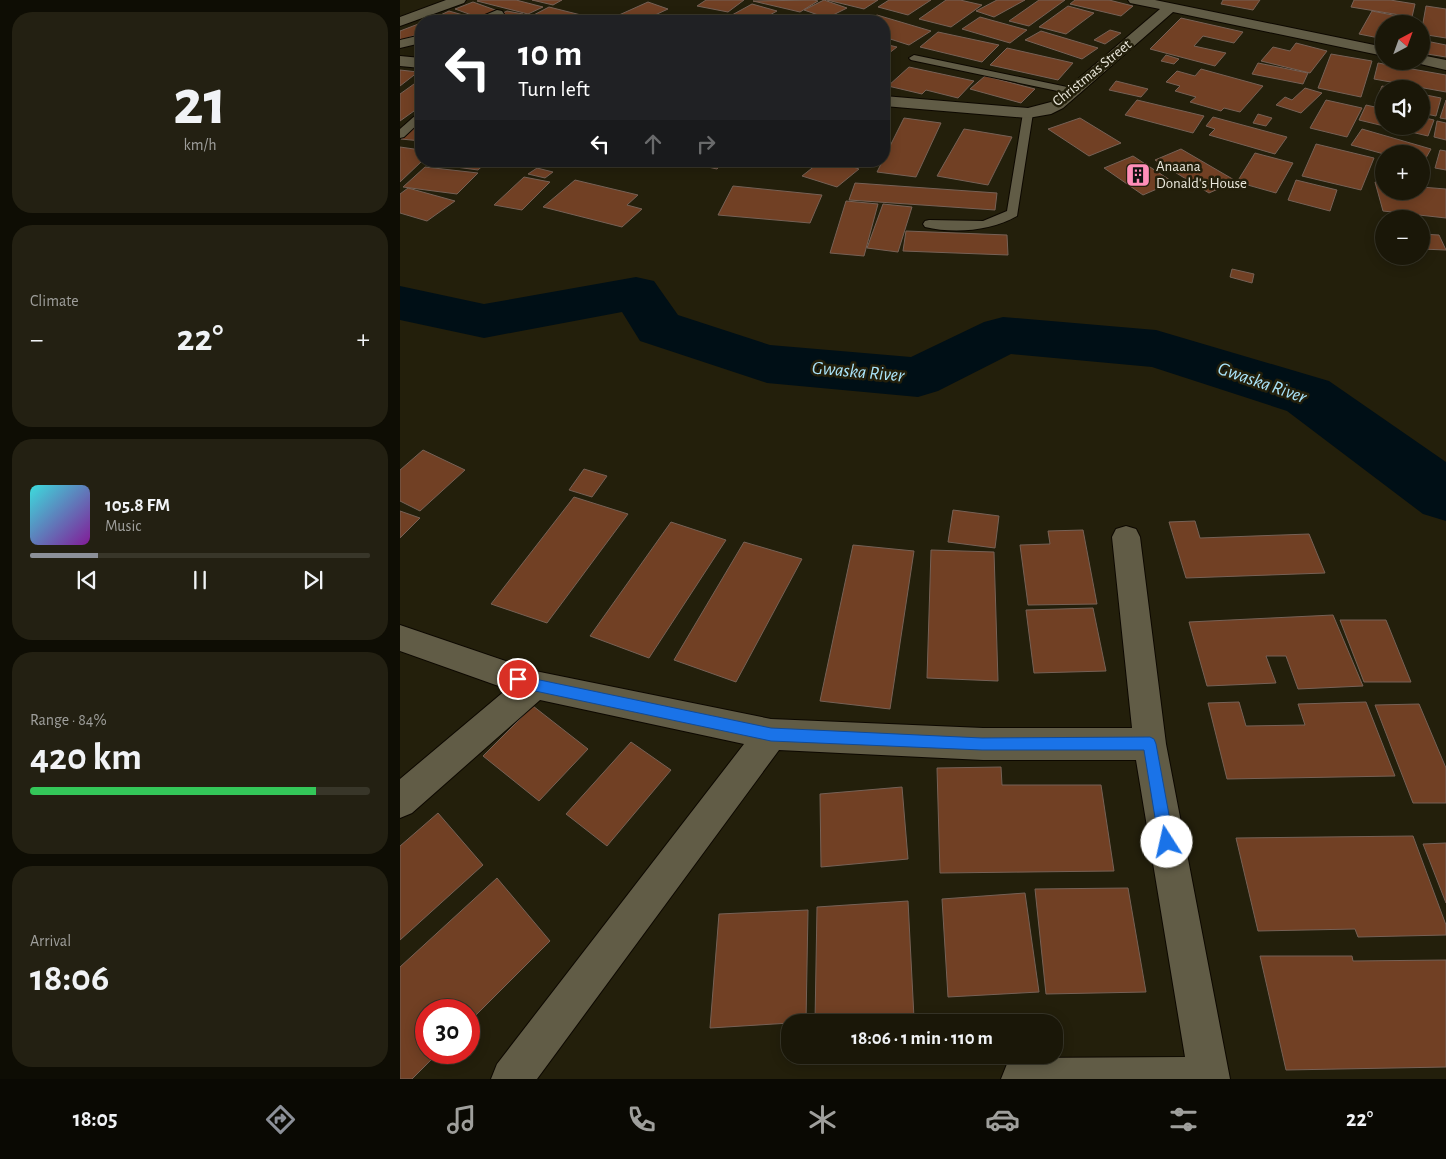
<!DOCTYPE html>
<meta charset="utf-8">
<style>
:root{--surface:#1a1708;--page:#232012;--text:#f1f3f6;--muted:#9f9f9c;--line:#383629;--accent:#8c9099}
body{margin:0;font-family:"Alegreya Sans",sans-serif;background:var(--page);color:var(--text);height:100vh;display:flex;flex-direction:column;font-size:19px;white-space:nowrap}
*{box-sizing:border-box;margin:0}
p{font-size:16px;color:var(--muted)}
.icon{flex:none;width:28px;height:28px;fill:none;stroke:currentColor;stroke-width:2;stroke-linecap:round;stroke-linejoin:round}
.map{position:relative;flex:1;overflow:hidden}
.sheet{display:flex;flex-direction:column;gap:12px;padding:12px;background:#0e0d04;width:400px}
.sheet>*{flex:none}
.top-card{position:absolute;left:15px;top:15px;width:475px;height:152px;border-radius:20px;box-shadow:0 2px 12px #0003,0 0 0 1px var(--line);background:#202124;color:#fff;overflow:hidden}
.needle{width:32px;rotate:41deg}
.buttons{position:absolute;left:975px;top:15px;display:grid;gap:10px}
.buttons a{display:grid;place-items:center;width:55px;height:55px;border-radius:50%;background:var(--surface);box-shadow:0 2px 12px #0003,0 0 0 1px var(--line);font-size:25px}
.speed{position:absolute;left:15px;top:999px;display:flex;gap:10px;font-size:25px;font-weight:700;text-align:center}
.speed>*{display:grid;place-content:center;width:65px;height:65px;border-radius:50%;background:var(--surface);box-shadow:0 2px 12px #0003,0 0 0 1px var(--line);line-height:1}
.speed .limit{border:8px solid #d22;background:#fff;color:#111}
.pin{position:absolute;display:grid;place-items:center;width:42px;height:42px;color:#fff;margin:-21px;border:2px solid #fff;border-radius:50%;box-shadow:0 1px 5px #0007}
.me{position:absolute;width:55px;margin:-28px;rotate:350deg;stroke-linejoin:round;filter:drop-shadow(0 0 4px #0008)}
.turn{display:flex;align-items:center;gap:18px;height:105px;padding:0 20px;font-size:22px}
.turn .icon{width:65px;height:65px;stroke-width:2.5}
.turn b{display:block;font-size:35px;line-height:42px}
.lanes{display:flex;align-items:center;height:48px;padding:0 20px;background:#0003;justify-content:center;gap:25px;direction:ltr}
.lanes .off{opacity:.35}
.big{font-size:38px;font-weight:700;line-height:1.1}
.sheet .card{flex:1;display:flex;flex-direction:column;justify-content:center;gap:8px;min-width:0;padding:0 18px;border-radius:20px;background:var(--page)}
.sheet .dial{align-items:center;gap:0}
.dial b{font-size:65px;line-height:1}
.song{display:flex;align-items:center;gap:15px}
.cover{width:60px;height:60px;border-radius:8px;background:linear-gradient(135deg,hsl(180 70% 55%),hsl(290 70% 35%))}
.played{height:5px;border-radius:2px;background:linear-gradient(90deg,var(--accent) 20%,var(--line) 20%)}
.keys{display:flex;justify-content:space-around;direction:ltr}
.heat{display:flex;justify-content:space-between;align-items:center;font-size:28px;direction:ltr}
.charge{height:8px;border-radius:4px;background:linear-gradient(90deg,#34c759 84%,var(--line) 0)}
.trip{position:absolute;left:381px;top:1014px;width:282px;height:50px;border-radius:20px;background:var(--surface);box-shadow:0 2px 12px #0003,0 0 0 1px var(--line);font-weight:700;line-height:50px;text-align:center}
.dock{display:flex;height:80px;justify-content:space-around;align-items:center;background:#0a0903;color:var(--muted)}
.dock .icon{width:35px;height:35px}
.dock .on{color:var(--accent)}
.dock b{font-size:22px;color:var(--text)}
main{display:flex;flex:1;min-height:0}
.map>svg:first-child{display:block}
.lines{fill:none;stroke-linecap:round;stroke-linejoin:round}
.river{fill:#000f16;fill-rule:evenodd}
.building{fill:#714024;stroke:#766156}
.lane-casing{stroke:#0d0800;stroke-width:2}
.street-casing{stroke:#0d0800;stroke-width:2}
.lane{fill:#615c46;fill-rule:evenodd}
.street{fill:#615c46;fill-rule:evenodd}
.route{fill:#1a73e8;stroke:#114b97}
.labels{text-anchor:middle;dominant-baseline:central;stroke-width:5;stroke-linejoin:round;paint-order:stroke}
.far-street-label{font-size:15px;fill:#ebe8dc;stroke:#231f0b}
.far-poi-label{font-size:15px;fill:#ebe8dc;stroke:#231f0b;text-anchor:start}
.water-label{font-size:19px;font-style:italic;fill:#aae3f9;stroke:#231f0b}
</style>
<main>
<section class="sheet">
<div class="card dial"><b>21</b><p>km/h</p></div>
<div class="card"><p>Climate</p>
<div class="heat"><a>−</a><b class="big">22°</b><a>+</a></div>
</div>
<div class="card">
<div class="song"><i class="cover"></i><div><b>105.8 FM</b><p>Music</p></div></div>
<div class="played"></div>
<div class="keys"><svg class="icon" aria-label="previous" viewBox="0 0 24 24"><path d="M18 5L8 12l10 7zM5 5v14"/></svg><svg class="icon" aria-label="pause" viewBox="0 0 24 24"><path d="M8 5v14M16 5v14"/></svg><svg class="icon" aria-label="next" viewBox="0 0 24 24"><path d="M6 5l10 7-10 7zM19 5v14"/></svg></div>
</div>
<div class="card"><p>Range · 84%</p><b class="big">420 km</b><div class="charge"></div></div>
<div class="card"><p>Arrival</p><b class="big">18:06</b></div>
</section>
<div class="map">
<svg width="1046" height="1079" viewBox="0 0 1046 1079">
<rect width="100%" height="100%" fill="#231f0b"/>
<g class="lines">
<polygon class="river" points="236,277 254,281 278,315 370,345 511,357 584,322 603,317 756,330 929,381 1046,462 1046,521 1023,514 887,411 752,367 611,354 538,391 518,397 367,383 240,341 222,312 84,338 0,320 0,286 84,304"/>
</g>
<g class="building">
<polygon points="79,0 116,0 143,7 128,14 77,1"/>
<polygon points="132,0 162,0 153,5"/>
<polygon points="306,0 344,0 328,12 297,6"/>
<polygon points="414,0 418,1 400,12 353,1"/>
<polygon points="424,0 447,8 427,18 404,10"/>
<polygon points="427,0 478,0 464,9"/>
<polygon points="489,0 531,0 508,15 478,7"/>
<polygon points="546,0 560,0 582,5 551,27 519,19"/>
<polygon points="597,0 625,0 594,17 576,11"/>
<polygon points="639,0 665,0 629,26 609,21"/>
<polygon points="675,0 709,0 733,6 721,16 670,4"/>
<polygon points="823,0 860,0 853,10 821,4"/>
<polygon points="954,0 990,0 1015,4 1012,17 951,7"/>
<polygon points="73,2 98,11 80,18 55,9"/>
<polygon points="248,2 268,9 255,15 272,21 236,21 219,15"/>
<polygon points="352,4 377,11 359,21 332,15"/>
<polygon points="668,6 694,13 666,34 639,27"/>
<polygon points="1026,6 1046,9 1046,38 1021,34"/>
<polygon points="149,7 189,17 180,21 124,20"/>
<polygon points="49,11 77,19 73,21 39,21 32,19"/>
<polygon points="107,11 123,14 110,21 86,21"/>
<polygon points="972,11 1013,19 1011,24 984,24 984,39 959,34"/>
<polygon points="413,14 436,20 402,21"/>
<polygon points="477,15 531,31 509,45 484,37 484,21 466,21"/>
<polygon points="580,17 627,30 610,43 562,29"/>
<polygon points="781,18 843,32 834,43 803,36 794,46 826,53 815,66 750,49"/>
<polygon points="21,23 21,33 2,40 0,39 0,31"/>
<polygon points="710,30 721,33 705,44 694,40"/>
<polygon points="641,31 698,48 682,59 625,40"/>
<polygon points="538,32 599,45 582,62 520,47"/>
<polygon points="1021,40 1046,45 1046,57 1021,53"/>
<polygon points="896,43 927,51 910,73 861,61 873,47 890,51"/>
<polygon points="484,44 497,47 484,57"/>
<polygon points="607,48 673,63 658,80 590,65"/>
<polygon points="931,54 972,61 961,97 918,88"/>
<polygon points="766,55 779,59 774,64 761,61"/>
<polygon points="858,63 908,73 903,84 852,74"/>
<polygon points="978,63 1046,75 1046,92 974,79"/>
<polygon points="509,67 574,81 558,98 526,90 522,94 488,86"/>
<polygon points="801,69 863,86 840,112 824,108 821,111 790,102 796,97 775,91 780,86 766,82 777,71 795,76"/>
<polygon points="0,70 18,72 0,86"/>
<polygon points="585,76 635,89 621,103 570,89"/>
<polygon points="21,79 21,106 0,121 0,94"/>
<polygon points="716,81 748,89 741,97 709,90"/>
<polygon points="982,86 996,89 984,89 984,105 975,103"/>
<polygon points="905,88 922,93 901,113 876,105 885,97 892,100"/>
<polygon points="1021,94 1041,98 1036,116 1021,113"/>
<polygon points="737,100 804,116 793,133 725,115"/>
<polygon points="926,100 962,108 947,137 910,128"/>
<polygon points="1046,100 1046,119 1040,118"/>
<polygon points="966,105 984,109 984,126 959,120"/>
<polygon points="858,114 872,118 866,126 853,123"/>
<polygon points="813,117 887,137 875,154 809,135 815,129 806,126"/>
<polygon points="1021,117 1034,120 1028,136 986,126 1021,126"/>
<polygon points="504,118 541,123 516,177 477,172"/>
<polygon points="680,118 721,143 689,156 648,129"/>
<polygon points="1037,121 1046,123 1046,140 1034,137"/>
<polygon points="21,123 21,141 1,139"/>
<polygon points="564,129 612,137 588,185 537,176"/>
<polygon points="962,129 1031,149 1022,165 1021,154 984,154 951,145"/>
<polygon points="916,144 974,158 961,190 902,176"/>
<polygon points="0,147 21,150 22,161 0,182"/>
<polygon points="781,149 836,181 809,193 755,160"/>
<polygon points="1040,150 1046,151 1046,170 1035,168"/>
<polygon points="855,153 893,163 876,193 837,182"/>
<polygon points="733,156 773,182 743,195 704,168"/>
<polygon points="29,161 88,161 78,170 26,163"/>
<polygon points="281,161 325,161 317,169"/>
<polygon points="421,161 436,161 459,169 437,187 402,176"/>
<polygon points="25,167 78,173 57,194 3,187"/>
<polygon points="137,168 153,172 145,178 128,174"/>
<polygon points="124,177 150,182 122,210 94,205"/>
<polygon points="175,180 238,195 227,205 242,209 222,227 143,207"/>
<polygon points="896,180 937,190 930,211 888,200"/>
<polygon points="975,182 984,183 984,191 1021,191 1021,187 1046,189 1046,218 983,211"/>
<polygon points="455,183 597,193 595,210 449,200"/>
<polygon points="333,186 422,195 410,223 318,215"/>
<polygon points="8,188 55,201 27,221 0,213 0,194"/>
<polygon points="446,201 478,204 464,256 430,253"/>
<polygon points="483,204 512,207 498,252 467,248"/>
<polygon points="506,231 607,235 608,255 503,251"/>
<polygon points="1021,234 1039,235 1046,250 1021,249"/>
<polygon points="832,269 854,274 852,283 830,277"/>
<polygon points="23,450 65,470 20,511 0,501 0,470"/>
<polygon points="184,469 207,476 192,497 169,490"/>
<polygon points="174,497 228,514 147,623 91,604"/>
<polygon points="553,510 599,516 595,548 548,542"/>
<polygon points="0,511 20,518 0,538"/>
<polygon points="795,521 800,538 909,534 925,573 786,578 769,522"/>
<polygon points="271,522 326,540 249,658 190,636"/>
<polygon points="683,530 697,604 628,605 620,545 650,544 648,531"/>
<polygon points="344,542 402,559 336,682 274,660"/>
<polygon points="453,545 514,551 490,709 420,701"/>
<polygon points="531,550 594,552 598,681 527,678"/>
<polygon points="693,608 706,671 634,673 626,610"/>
<polygon points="933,615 963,686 898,689 886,656 866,656 876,683 807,686 789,622"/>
<polygon points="940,620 986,620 1011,682 964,682"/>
<polygon points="839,702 846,726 905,725 898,704 966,702 995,776 827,779 808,703"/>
<polygon points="1019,704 1046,768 1046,803 1013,803 975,705"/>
<polygon points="133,706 188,749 139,801 83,756"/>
<polygon points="231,742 271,770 207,846 166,814"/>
<polygon points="601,767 602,785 701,785 714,871 540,873 537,768"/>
<polygon points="502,787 508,859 421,867 420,794"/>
<polygon points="38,813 83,865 0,940 0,846"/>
<polygon points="1013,836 1046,925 1046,935 958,937 955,929 858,931 836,838"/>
<polygon points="1046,843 1046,903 1023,844"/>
<polygon points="97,878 150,941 69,1022 69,1010 26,1010 26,1052 39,1052 12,1079 0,1079 0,967"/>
<polygon points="728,888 746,992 646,994 635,889"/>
<polygon points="625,893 639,992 548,997 542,899"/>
<polygon points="508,901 514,1018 448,1022 415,1022 417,907"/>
<polygon points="408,910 406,1022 310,1028 319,914"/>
<polygon points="860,956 952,956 953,961 1046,960 1046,1067 886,1070"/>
</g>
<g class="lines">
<defs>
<g id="lane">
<polygon points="514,55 672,88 677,91 672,94 511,60 509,58"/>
<path d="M628 110 633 113 617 216C591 231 554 234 525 227L523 224 525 221 529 220 583 221 607 211 623 113Z"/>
<polygon points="21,113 21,121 4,137 0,138 0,129 17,114"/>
</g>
<g id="street">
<polygon points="46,0 66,0 64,3 0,26 0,17"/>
<polygon points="728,0 755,0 984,47 984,56 773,12 663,108 651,114 628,118 484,106 484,96 628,108 651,102 760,9 730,3"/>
<path d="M97 10 102 11 104 14C97 23 86 22 76 21L78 18Z"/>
<polygon points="21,35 21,43 0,48 0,40"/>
<polygon points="1021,55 1046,60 1046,70 1016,63 1014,61 1021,61"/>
<polygon points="0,56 21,58 21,68 0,66"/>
<polygon points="726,526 736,529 740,537 766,744 830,1079 601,1079 607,1064 622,1058 785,1057 736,760 583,760 379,750 137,1079 91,1079 97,1064 344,744 140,700 12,813 0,818 0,779 107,689 0,651 0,625 135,671 371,719 583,728 732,728 712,537 716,529"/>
</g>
</defs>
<use href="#lane" class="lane-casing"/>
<use href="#street" class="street-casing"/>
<use href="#lane" class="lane"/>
<use href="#street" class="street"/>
</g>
<polygon class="route" points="118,674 135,679 371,728 582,738 750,737 754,739 756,744 774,842 772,847 767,849 762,847 759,842 744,750 582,750 371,741 135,691 114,684 112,679 114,675"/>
<defs>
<symbol id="building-square" viewBox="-11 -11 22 22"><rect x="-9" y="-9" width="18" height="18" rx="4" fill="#ff8eb9" stroke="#231f0b"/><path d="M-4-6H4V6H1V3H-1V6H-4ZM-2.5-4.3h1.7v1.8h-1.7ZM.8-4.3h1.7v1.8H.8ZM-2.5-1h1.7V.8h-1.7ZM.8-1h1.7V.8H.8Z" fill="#111"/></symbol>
</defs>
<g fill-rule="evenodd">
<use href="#building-square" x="724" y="161" width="28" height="28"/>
</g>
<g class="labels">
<g class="far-street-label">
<text transform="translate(692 73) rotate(-39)">Christmas Street</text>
</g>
<g class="far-poi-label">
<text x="756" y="166">Anaana<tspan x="756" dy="17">Donald's House</tspan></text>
</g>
<g class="water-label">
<text transform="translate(458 372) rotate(5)">Gwaska River</text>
<text transform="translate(862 383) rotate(19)">Gwaska River</text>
</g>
</g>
</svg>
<div class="buttons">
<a><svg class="needle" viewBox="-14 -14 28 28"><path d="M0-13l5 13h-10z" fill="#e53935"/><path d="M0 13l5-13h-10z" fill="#9f9f9c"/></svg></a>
<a><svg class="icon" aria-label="sound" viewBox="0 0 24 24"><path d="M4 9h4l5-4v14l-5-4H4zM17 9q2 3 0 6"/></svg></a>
<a>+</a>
<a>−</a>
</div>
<div class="speed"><div class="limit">30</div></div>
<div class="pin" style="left:118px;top:679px;background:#d93025"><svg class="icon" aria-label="arrive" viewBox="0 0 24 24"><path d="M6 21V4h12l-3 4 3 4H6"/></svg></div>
<svg class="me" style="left:767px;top:842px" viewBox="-20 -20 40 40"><circle r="19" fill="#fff"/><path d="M0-13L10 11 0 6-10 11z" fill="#1a73e8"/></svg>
<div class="trip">18:06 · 1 min · 110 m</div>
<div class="top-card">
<div class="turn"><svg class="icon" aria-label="left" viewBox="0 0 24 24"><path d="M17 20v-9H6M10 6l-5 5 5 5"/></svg><div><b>10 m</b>Turn left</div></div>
<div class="lanes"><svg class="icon" aria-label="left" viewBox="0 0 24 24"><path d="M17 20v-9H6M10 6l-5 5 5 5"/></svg><svg class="icon off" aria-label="ahead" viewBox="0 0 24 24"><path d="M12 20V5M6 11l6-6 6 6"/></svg><svg class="icon off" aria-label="right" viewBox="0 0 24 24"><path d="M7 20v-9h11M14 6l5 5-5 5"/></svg></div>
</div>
</div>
</main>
<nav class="dock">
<b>18:05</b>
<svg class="icon on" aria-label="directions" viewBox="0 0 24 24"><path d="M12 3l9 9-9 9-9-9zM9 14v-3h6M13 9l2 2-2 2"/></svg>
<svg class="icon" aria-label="music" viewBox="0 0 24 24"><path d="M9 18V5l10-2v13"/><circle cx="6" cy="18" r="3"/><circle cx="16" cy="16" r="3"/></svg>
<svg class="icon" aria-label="phone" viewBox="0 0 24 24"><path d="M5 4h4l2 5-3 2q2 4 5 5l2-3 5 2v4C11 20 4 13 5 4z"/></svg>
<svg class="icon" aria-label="climate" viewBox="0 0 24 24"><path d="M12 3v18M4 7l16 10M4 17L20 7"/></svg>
<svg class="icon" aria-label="car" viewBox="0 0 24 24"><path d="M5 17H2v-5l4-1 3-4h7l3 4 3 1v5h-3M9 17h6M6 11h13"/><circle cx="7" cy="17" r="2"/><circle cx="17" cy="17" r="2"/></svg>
<svg class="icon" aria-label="filters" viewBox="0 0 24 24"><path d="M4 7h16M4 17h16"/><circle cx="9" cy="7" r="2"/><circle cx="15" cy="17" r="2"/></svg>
<b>22°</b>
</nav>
